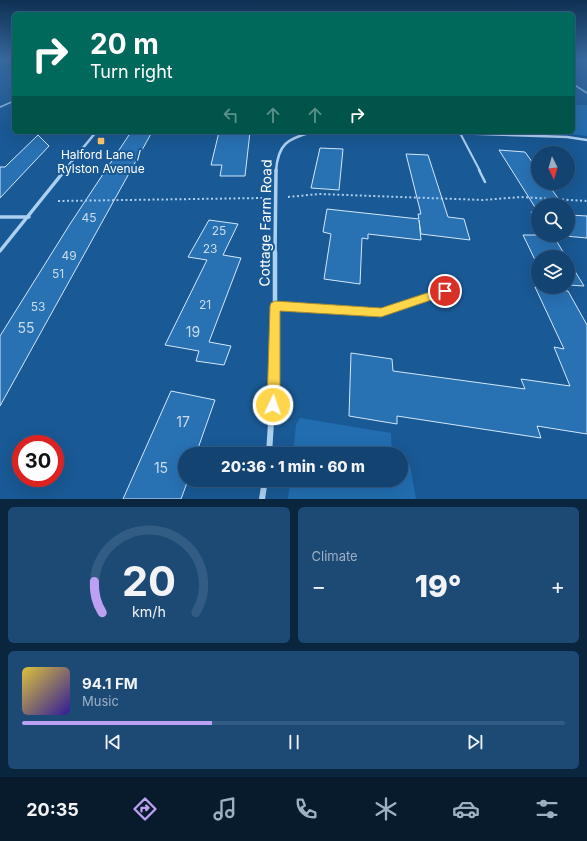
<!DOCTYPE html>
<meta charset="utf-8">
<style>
:root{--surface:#134370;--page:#1c4a75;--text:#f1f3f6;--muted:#9db0c3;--line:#325c83;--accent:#bca0f2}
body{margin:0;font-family:Inter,sans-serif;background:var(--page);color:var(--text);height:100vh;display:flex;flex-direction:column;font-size:15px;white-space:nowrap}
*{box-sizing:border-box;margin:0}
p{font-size:13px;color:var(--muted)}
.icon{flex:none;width:22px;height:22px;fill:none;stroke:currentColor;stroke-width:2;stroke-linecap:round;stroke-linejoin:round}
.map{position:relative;height:499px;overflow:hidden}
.panel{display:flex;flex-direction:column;gap:8px;padding:8px;background:#0a253e;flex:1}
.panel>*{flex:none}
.hud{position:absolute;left:12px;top:12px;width:563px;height:122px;border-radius:6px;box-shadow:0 4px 16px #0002,0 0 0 1px var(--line);background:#00695c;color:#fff;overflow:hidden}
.needle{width:26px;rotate:175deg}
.fabs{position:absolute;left:531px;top:146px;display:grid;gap:8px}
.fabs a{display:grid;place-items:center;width:44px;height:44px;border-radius:50%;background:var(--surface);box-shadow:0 4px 16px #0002,0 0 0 1px var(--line);font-size:20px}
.speed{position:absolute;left:12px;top:435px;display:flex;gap:8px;font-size:20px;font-weight:700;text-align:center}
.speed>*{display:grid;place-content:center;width:52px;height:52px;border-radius:50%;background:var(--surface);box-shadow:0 4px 16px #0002,0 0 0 1px var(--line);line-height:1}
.speed .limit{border:6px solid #d22;background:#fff;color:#111}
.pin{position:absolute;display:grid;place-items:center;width:34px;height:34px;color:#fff;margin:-17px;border:2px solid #fff;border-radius:50%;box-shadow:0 1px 4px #0007}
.me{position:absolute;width:44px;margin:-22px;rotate:3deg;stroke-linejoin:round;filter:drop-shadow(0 0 3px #0008)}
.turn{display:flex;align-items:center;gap:14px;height:84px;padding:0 12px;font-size:18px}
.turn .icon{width:52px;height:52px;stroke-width:2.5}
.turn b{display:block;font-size:28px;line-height:34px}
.lanes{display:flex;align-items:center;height:38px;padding:0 12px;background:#0003;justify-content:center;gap:20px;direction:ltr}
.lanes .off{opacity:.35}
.big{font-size:30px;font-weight:800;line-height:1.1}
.panel .widget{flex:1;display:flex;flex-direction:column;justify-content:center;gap:6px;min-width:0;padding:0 14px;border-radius:6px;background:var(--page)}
.panel .dial{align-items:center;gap:0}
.dial svg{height:104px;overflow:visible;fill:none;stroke:var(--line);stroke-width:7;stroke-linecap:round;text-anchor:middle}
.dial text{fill:var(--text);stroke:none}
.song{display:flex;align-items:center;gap:12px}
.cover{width:48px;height:48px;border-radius:6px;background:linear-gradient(135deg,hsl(50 70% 55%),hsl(250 70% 35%))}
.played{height:4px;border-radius:2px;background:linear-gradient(90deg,var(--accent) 35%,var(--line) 35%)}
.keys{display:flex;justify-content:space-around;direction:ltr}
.heat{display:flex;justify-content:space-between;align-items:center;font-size:22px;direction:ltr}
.panel .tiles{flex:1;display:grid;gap:8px;grid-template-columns:1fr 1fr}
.widget:last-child{grid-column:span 2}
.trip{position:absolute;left:178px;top:447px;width:230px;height:40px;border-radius:20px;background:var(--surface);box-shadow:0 4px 16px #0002,0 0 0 1px var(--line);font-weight:800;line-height:40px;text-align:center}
.menu{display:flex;height:64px;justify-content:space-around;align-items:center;background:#081b2d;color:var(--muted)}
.menu .icon{width:28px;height:28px}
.menu .selected{color:var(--accent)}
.menu b{font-size:18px;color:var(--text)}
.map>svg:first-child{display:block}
.green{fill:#226daf}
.building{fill:#2871b3;stroke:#d3e8fb}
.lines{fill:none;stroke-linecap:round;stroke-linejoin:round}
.path{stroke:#acd0f0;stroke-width:2;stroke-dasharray:2 2.5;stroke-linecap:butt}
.lane-far3{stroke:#acd0f0;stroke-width:1.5}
.lane-far2{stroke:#acd0f0;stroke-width:2}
.lane-far1{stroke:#acd0f0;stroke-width:2.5}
.lane{stroke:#acd0f0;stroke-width:3.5}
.street-far3{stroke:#acd0f0;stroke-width:2.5}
.street-far2{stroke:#acd0f0;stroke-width:3.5}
.street-far1{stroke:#acd0f0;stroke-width:4.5}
.street{stroke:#acd0f0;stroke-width:6}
.route{fill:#ffd54a;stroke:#a68a30}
.poi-dot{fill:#ffc86b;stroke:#195995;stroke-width:1.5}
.labels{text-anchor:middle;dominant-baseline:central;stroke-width:4;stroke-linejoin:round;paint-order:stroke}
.far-poi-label{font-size:12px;fill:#fff;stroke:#195995}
.number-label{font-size:12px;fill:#c9dcec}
.street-label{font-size:14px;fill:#fff;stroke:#195995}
.near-number-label{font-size:14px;fill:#c9dcec}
</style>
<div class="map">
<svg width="587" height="499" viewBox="0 0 587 499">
<rect width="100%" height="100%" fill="#195995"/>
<g class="green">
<polygon points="573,105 587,105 587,136 556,132 573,132"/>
<polygon points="300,418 391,433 392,454 293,454 296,424"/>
<polygon points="401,463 410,465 416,499 288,499 290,480 401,480"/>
</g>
<g class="building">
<polygon points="131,132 152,132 0,406 0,336 70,224"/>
<polygon points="219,132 250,132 245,176 220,176 222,165 211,165"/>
<polygon points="38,135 49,146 0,198 0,167 5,167"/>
<polygon points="320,148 343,149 339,190 311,188"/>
<polygon points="499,150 525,152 538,170 538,183 547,183 563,205 538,205 538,225 531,212 538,212"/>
<polygon points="406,154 428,155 448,217 464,219 470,240 421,234 419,220 421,240 368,234 368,239 362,238 360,284 324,279 331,234 323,232 327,209 419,219 418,214 421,214"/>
<polygon points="568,212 570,215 587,216 587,238 553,235 568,235"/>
<polygon points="209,220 238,224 223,255 241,258 209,342 231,346 224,365 196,361 199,351 165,345 207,260 188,257"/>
<polygon points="523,235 553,235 566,257 538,257 538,266"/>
<polygon points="568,260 584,286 568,285"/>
<polygon points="535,287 568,291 587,325 587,434 537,426 541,438 397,416 397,424 349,416 351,353 392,359 393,371 525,389 521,379 570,386 554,347 564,349"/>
<polygon points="171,391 215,400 196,454 185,454 185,480 188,480 181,499 123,499"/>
</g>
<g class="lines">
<g class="path">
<polyline points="288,197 319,194 483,200 521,197 587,201"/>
<polyline points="58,201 263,198"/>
</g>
<g class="lane-far3">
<polyline points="573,84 587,93"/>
<polyline points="0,107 14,101"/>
</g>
<polyline class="lane-far2" points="460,133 480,171"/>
<polyline class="lane-far1" points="479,170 485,182"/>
<polyline class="lane" points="275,306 381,313 445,291"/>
<g class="street-far3">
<polyline points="425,132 567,137 587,140"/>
<polyline points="64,171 96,132"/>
<path d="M276 171C278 144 287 139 312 132"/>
</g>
<g class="street-far2">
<polyline points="0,217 29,217"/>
<polyline points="0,251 65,170"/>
<polyline points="275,253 276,170"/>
</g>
<polyline class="street-far1" points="275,252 275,360"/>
<g class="street">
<polyline points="269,454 275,359"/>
<polyline points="262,499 265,480"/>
</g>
</g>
<linearGradient id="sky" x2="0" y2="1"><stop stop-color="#0e3152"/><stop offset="0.46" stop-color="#386aa0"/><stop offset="1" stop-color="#386aa0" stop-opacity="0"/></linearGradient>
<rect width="587" height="130" fill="url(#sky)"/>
<polygon class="route" points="445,287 450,291 449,294 381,317 280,311 280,405 278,410 273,412 269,410 267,405 270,306 271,303 275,301 381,308"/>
<rect class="poi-dot" x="97" y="137" width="8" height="8" rx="2"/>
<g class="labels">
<g class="far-poi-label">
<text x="101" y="154">Halford Lane /<tspan x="101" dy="14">Rylston Avenue</tspan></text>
</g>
<g class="number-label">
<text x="89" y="217">45</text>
<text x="219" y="230">25</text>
<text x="210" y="248">23</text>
<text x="69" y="255">49</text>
<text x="58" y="273">51</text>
<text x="205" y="304">21</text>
<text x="38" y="306">53</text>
</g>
<g class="street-label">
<text transform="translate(265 223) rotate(-89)">Cottage Farm Road</text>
</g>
<g class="near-number-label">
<text x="26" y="327">55</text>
<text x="193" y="331">19</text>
<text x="183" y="421">17</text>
<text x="161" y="467">15</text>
</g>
</g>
</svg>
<div class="fabs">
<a><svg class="needle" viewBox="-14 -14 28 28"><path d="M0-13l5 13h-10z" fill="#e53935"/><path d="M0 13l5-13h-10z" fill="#9db0c3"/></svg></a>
<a><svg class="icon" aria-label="search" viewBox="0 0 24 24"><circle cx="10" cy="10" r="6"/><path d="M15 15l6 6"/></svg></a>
<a><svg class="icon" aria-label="layers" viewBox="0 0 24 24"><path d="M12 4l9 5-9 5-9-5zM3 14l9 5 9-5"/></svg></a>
</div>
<div class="speed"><div class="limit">30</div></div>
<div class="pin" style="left:445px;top:291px;background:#d93025"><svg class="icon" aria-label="arrive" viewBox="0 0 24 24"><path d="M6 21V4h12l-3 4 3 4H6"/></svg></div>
<svg class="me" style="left:273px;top:405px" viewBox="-20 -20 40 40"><circle r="17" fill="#ffd54a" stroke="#fff" stroke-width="3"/><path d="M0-11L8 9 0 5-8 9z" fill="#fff"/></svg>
<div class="trip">20:36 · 1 min · 60 m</div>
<div class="hud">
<div class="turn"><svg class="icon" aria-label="right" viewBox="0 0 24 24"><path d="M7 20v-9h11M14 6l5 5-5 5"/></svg><div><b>20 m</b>Turn right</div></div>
<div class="lanes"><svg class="icon off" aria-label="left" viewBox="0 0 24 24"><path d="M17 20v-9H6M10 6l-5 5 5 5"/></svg><svg class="icon off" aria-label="ahead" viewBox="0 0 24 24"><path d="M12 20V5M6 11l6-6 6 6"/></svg><svg class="icon off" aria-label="ahead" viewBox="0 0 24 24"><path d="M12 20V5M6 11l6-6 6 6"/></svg><svg class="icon" aria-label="right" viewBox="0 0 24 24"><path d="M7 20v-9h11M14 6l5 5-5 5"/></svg></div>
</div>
</div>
<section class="panel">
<div class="tiles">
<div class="widget dial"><svg viewBox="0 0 100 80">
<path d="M14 69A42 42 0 1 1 86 69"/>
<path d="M14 69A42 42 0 0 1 8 45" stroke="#bca0f2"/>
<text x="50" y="56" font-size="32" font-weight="700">20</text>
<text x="50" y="72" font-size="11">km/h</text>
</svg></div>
<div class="widget"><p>Climate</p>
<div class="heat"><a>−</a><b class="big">19°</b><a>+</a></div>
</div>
<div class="widget">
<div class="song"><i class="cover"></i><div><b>94.1 FM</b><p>Music</p></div></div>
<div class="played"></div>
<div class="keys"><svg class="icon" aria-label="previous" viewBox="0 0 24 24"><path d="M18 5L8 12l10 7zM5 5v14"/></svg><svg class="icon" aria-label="pause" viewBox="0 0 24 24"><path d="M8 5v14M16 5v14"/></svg><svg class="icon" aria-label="next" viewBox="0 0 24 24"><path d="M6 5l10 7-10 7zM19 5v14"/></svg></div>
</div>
</div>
</section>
<nav class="menu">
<b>20:35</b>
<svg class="icon selected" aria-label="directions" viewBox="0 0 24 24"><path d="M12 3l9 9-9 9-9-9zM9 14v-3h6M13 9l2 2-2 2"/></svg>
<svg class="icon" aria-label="music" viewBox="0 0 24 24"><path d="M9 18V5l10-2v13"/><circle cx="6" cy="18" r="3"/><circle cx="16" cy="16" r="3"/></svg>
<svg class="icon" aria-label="phone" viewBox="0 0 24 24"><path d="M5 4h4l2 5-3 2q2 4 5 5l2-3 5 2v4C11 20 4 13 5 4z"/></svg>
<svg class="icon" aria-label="climate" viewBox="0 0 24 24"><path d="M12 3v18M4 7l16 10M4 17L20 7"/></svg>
<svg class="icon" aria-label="car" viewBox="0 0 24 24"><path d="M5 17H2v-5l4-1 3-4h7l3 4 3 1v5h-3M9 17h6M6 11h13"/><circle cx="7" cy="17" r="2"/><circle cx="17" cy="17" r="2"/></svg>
<svg class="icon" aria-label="filters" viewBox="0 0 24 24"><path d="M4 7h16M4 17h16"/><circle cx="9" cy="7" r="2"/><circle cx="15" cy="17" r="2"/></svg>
</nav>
